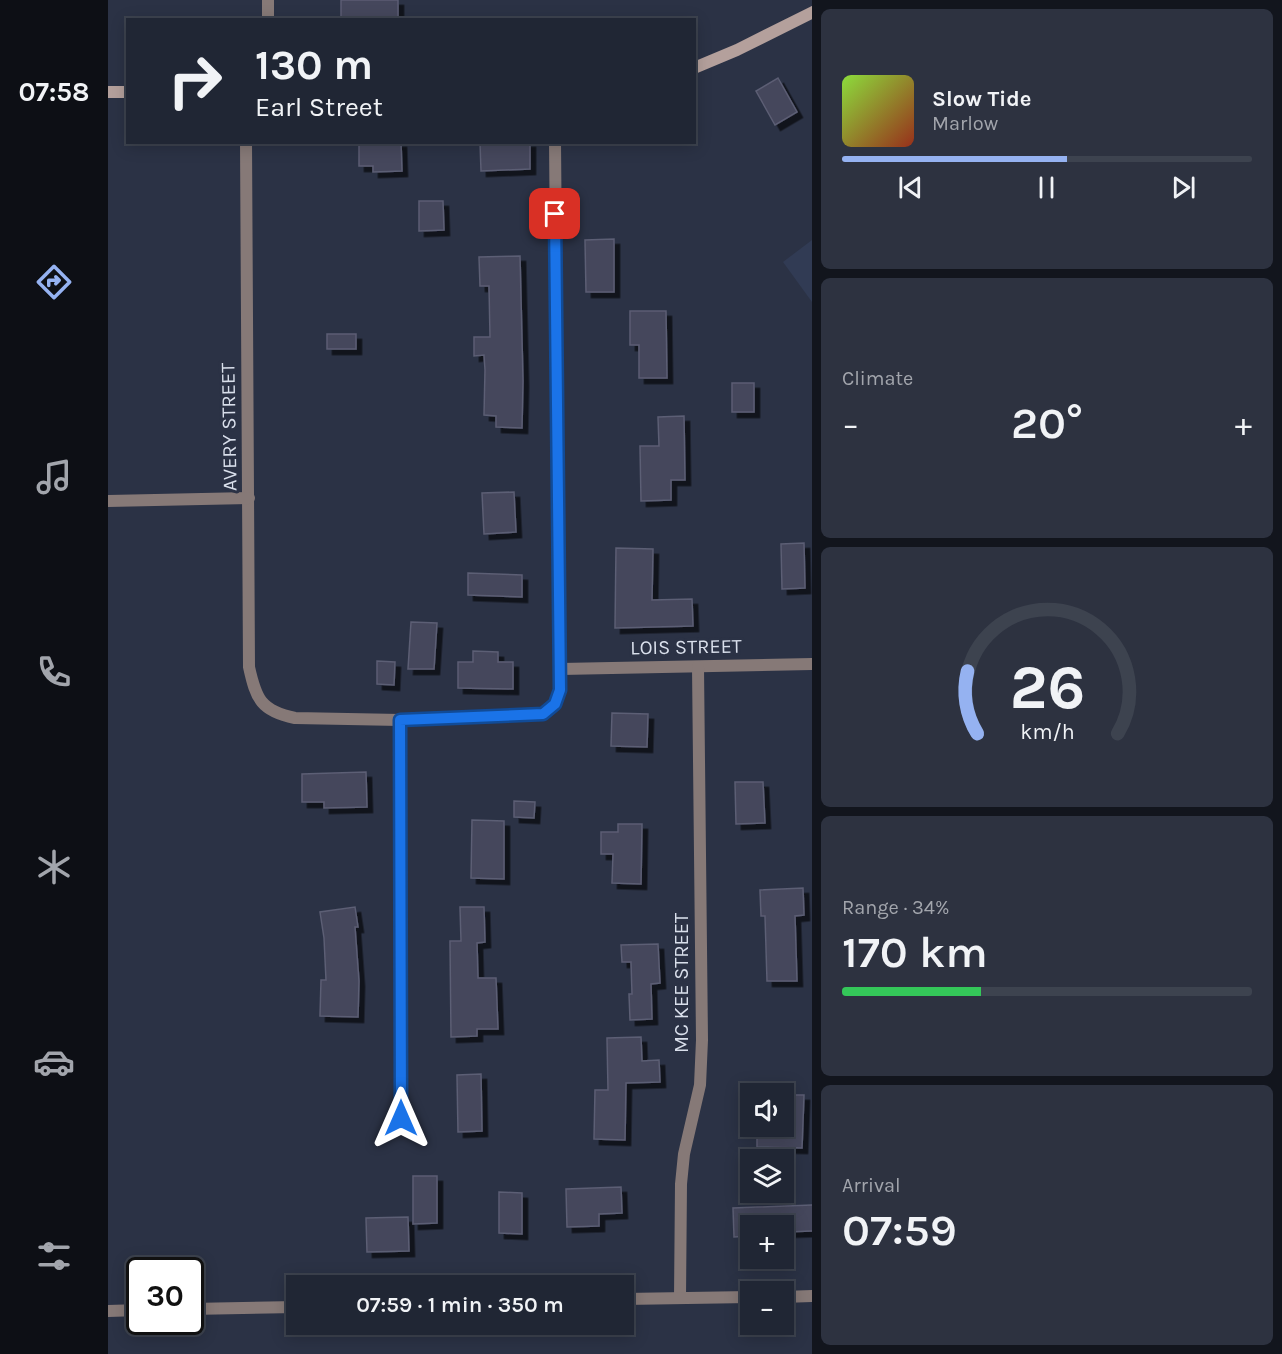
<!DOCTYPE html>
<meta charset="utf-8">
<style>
:root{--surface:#202634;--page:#2d3240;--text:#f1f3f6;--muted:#a2a5ac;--line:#3d434f;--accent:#95b2f1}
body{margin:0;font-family:Karla,sans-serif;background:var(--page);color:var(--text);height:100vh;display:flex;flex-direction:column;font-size:22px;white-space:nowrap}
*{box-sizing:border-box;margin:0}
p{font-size:20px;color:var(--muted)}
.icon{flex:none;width:33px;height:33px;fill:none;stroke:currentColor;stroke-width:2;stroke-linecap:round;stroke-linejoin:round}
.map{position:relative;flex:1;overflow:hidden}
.sheet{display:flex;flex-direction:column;gap:9px;padding:9px;background:#12151d;width:470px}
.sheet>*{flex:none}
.hud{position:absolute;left:18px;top:18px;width:570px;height:126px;border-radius:0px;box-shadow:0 3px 15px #0003,0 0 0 2px var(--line);background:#202634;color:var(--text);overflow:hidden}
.controls{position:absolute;left:632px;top:1083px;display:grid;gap:12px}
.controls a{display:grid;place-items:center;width:54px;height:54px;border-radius:0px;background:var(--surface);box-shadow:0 3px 15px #0003,0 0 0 2px var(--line);font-size:30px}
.speed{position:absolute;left:18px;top:1257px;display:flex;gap:12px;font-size:30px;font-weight:700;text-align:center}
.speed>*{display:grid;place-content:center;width:78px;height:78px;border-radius:50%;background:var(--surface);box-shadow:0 3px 15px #0003,0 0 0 2px var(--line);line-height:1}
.speed .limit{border:3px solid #111;border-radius:9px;background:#fff;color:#111}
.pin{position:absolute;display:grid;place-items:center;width:51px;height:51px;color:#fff;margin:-26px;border-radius:12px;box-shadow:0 3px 9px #0006}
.me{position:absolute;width:66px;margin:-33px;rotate:0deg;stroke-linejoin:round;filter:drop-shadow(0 0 4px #0008)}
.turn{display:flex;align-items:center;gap:21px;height:126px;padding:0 30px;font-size:27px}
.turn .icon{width:78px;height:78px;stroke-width:2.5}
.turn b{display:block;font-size:42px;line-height:51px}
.big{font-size:45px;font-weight:600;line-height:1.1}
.sheet .widget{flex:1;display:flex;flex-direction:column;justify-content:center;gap:9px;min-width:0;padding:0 21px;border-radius:9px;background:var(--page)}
.sheet .dial{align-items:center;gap:0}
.dial svg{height:156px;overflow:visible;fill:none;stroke:var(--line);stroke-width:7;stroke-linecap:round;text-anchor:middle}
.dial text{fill:var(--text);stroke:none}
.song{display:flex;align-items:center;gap:18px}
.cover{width:72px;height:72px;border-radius:9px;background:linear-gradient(135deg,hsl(90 70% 55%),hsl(10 70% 35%))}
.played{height:6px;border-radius:3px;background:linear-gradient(90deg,var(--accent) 55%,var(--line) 55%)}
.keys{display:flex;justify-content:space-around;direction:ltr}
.heat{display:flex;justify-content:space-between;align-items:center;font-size:33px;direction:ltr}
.charge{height:9px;border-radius:4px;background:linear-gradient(90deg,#34c759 34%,var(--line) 0)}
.trip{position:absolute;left:178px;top:1275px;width:348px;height:60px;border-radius:0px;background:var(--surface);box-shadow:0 3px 15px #0003,0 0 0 2px var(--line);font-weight:600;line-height:60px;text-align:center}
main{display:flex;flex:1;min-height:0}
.menu{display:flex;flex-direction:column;width:108px;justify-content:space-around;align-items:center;background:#0d0f15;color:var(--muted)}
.menu .icon{width:42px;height:42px}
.menu .current{color:var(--accent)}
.menu b{font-size:27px;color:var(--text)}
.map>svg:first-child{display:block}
.built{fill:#313b54}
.building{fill:#45465b;stroke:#5c5e74;stroke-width:1.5;filter:url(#shadow)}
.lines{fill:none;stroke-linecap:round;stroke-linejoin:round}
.street{stroke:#867977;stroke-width:12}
.secondary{stroke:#b4a09c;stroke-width:12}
.route-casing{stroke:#114b97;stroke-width:15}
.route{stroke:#1a73e8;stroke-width:10}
.labels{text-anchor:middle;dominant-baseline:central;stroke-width:6;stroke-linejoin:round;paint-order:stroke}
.street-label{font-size:20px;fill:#d9dfeb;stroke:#2b3245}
</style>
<main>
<nav class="menu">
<b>07:58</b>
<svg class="icon current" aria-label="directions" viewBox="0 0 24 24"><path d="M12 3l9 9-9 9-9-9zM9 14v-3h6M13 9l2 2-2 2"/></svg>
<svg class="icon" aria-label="music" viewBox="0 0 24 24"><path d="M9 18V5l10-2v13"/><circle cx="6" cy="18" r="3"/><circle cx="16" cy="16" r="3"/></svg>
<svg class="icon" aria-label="phone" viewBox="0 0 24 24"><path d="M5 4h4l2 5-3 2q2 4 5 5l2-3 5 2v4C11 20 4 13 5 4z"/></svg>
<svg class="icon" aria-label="climate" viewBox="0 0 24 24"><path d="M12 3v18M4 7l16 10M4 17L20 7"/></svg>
<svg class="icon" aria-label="car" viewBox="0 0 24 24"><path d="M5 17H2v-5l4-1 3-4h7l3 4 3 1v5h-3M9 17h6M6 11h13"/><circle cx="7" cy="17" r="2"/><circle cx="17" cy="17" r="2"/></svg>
<svg class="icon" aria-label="filters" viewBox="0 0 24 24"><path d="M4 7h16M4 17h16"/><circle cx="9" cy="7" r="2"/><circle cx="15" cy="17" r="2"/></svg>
</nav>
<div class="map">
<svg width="705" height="1354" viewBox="0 0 705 1354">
<defs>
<filter id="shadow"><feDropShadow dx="5.5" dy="5.5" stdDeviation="0" flood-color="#0009"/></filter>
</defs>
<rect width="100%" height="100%" fill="#2b3245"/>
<polygon class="built" points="704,240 704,302 675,262"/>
<g class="building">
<rect x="233" y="0" width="57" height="20"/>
<polygon points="670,78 689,112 667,125 648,91"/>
<polygon points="251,142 293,142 294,171 265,172 265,166 251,166"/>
<polygon points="372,142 422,142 422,169 373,171"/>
<polygon points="311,201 335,201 336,230 311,231"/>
<polygon points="506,239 506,292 478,292 477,240"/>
<polygon points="412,256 415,381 414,428 388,427 388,416 376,415 377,370 376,355 366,356 366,337 382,337 381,286 372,286 371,257"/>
<polygon points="522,311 558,311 559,378 531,378 531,345 522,345"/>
<rect x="219" y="334" width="29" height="15"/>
<rect x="624" y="383" width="22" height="29"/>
<polygon points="576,416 577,480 563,480 563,500 533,501 532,446 551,446 550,417"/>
<polygon points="406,492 408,532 376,534 374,493"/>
<polygon points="696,543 697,588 674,589 673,544"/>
<polygon points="508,548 545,549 544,600 584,599 585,626 507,628"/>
<polygon points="360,573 414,575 414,597 360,595"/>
<polygon points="303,622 329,623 326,669 300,669"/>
<polygon points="365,651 390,652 390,662 405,662 405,689 350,688 350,662 365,662"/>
<polygon points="269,661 287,662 286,685 269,684"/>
<polygon points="504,713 540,714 539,747 503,746"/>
<polygon points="258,772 259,807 216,808 216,802 194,802 194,774"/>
<polygon points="627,782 655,782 657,823 628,824"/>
<polygon points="406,801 427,802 426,818 406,817"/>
<polygon points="364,820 396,821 396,879 363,878"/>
<polygon points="510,824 534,824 533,884 504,883 505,854 493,854 493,832 510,832"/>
<polygon points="695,888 696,915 687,916 689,981 659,981 657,916 653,916 652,890"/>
<polygon points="247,907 250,927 247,927 251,981 250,1017 212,1016 213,980 218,980 216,938 212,912"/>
<polygon points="352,907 376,907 377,942 369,943 370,978 388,978 390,1029 369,1029 369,1036 343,1037 342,941 353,941"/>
<polygon points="550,944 552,983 543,984 544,1019 522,1020 521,994 524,994 523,962 514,962 513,945"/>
<polygon points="533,1037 534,1061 551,1060 552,1082 518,1083 517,1140 486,1139 487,1090 500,1090 499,1038"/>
<polygon points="373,1074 374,1131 350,1132 349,1075"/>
<polygon points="675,1095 696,1095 694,1148 649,1147 649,1126 675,1126"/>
<polygon points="305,1176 329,1176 329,1223 305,1224"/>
<polygon points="513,1187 514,1213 491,1214 491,1226 459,1227 458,1189"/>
<polygon points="391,1192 414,1193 414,1234 391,1233"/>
<polygon points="705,1205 705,1231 675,1232 675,1226 642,1226 642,1236 626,1237 625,1208"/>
<polygon points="300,1217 301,1251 259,1252 258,1218"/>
</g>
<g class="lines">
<g class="street">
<polyline points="160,0 160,20"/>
<path d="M138 142 141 667C148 699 153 711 187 718L292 720 435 714 447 703 452 690 447 142"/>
<polyline points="0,501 141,498"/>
<polyline points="453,669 705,664"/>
<polyline points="292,720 293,1118"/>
<polyline points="675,1297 705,1296"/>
<polyline points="572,1298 573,1184 576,1154 592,1085 594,1040 590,667"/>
<polyline points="516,1299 642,1297"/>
<polyline points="82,1309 189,1307"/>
<polyline points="0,1311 32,1310"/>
</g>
<g class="secondary">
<polyline points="586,68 629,50 705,12"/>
<polyline points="0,92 20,92"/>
</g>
</g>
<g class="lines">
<defs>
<polyline id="route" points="293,1118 292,720 435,714 447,704 452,690 447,214"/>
</defs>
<use href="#route" class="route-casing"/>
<use href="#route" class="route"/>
</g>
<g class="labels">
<g class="street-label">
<text transform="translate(121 427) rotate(-91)">AVERY STREET</text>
<text transform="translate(578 647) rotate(-1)">LOIS STREET</text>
<text transform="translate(573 983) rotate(-90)">MC KEE STREET</text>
</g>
</g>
</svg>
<div class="controls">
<a><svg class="icon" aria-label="sound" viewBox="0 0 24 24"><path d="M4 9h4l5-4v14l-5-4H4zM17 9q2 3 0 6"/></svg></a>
<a><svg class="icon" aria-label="layers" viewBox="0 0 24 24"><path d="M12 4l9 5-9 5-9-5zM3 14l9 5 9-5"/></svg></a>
<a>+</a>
<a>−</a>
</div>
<div class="speed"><div class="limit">30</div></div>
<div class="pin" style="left:447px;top:214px;background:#d93025"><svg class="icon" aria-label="arrive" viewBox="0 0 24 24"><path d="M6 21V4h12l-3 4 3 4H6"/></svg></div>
<svg class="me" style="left:293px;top:1118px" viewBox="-20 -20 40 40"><path d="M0-17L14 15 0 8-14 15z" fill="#1a73e8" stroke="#fff" stroke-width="4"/></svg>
<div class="trip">07:59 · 1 min · 350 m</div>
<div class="hud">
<div class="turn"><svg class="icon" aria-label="right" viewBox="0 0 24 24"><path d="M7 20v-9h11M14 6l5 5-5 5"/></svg><div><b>130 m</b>Earl Street</div></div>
</div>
</div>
<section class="sheet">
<div class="widget">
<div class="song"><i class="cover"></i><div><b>Slow Tide</b><p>Marlow</p></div></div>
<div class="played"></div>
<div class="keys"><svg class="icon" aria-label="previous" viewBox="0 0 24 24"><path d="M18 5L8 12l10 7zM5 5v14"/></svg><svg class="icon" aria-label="pause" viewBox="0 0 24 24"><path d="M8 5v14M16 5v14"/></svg><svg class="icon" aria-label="next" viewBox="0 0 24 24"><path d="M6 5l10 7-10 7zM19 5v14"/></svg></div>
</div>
<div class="widget"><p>Climate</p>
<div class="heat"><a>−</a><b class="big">20°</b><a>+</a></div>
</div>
<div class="widget dial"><svg viewBox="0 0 100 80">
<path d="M14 69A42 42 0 1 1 86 69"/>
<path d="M14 69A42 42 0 0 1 9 37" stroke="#95b2f1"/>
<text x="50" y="56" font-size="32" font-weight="700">26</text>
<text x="50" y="72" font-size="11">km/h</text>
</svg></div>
<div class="widget"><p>Range · 34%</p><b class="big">170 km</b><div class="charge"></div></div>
<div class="widget"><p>Arrival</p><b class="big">07:59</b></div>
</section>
</main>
